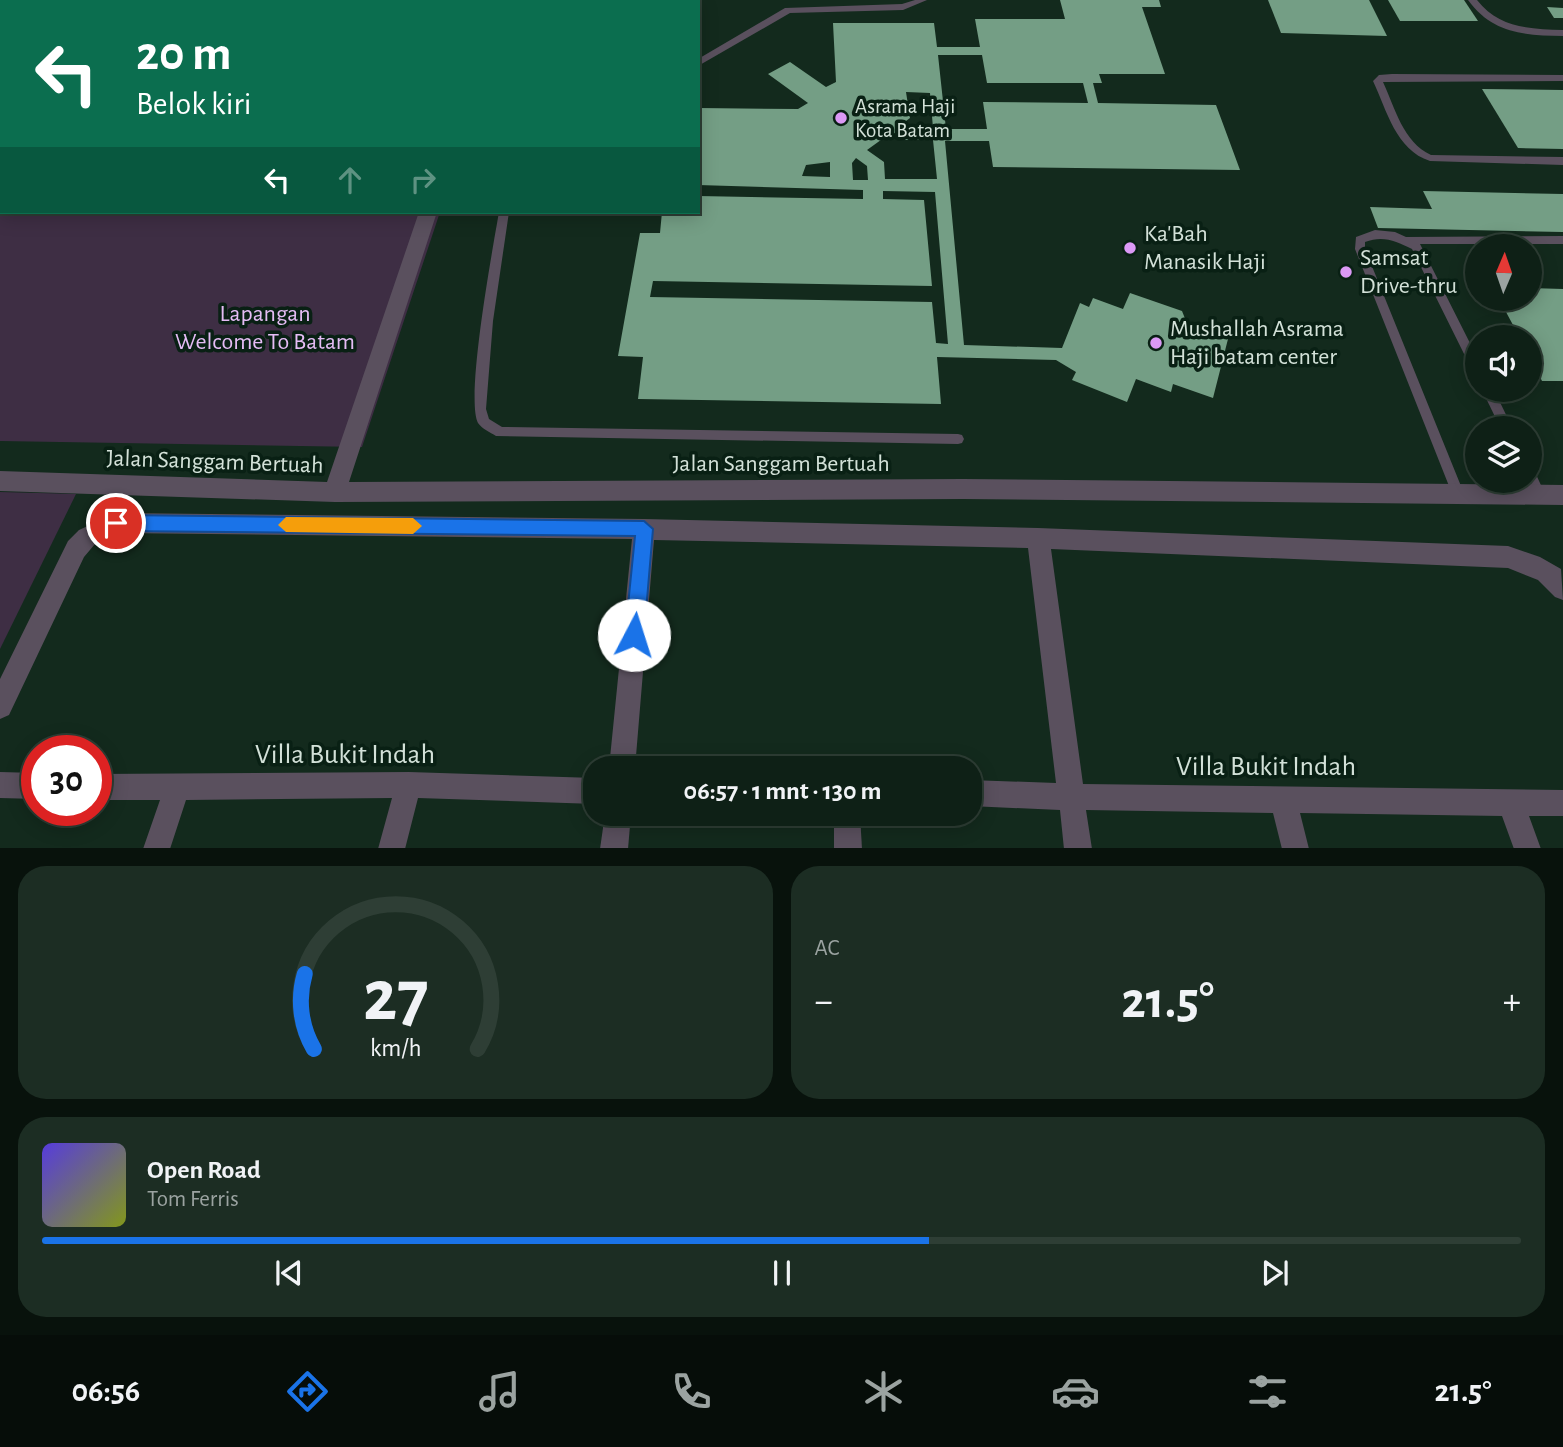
<!DOCTYPE html>
<html lang="id">
<meta charset="utf-8">
<style>
:root{--surface:#0e2016;--page:#1c2d23;--text:#f1f3f6;--muted:#9ba3a1;--line:#2e3e35;--accent:#1a73e8}
body{margin:0;font-family:"Alegreya Sans",sans-serif;background:var(--page);color:var(--text);height:100vh;display:flex;flex-direction:column;font-size:26px;white-space:nowrap}
*{box-sizing:border-box;margin:0}
p{font-size:23px;color:var(--muted)}
.icon{flex:none;width:38px;height:38px;fill:none;stroke:currentColor;stroke-width:2;stroke-linecap:round;stroke-linejoin:round}
.map{position:relative;height:848px;overflow:hidden}
.details{display:flex;flex-direction:column;gap:18px;padding:18px;background:#08120c;flex:1}
.details>*{flex:none}
.guide{position:absolute;left:0px;top:0px;width:700px;height:214px;box-shadow:0 4px 18px #0003,0 0 0 2px var(--line);background:#0b6e4f;color:#fff;overflow:hidden}
.needle{width:46px;rotate:2deg}
.buttons{position:absolute;left:1465px;top:234px;display:grid;gap:14px}
.buttons a{display:grid;place-items:center;width:77px;height:77px;border-radius:50%;background:var(--surface);box-shadow:0 4px 18px #0003,0 0 0 2px var(--line);font-size:35px}
.speed{position:absolute;left:21px;top:735px;display:flex;gap:14px;font-size:35px;font-weight:700;text-align:center}
.speed>*{display:grid;place-content:center;width:91px;height:91px;border-radius:50%;background:var(--surface);box-shadow:0 4px 18px #0003,0 0 0 2px var(--line);line-height:1}
.speed .limit{border:10px solid #d22;background:#fff;color:#111}
.pin{position:absolute;display:grid;place-items:center;width:60px;height:60px;color:#fff;margin:-30px;border:4px solid #fff;border-radius:50%;box-shadow:0 2px 7px #0007}
.me{position:absolute;width:77px;margin:-38px;rotate:5deg;stroke-linejoin:round;filter:drop-shadow(0 0 5px #0008)}
.turn{display:flex;align-items:center;gap:24px;height:147px;padding:0 21px;font-size:32px}
.turn .icon{width:91px;height:91px;stroke-width:2.5}
.turn b{display:block;font-size:49px;line-height:60px}
.lanes{display:flex;align-items:center;height:66px;padding:0 21px;background:#0003;justify-content:center;gap:35px;direction:ltr}
.lanes .off{opacity:.35}
.big{font-size:52px;font-weight:700;line-height:1.1}
.details .widget{flex:1;display:flex;flex-direction:column;justify-content:center;gap:10px;min-width:0;padding:0 24px;border-radius:28px;background:var(--page)}
.details .dial{align-items:center;gap:0}
.dial svg{height:182px;overflow:visible;fill:none;stroke:var(--line);stroke-width:7;stroke-linecap:round;text-anchor:middle}
.dial text{fill:var(--text);stroke:none}
.song{display:flex;align-items:center;gap:21px}
.cover{width:84px;height:84px;border-radius:10px;background:linear-gradient(135deg,hsl(250 70% 55%),hsl(70 70% 35%))}
.played{height:7px;border-radius:4px;background:linear-gradient(90deg,var(--accent) 60%,var(--line) 60%)}
.keys{display:flex;justify-content:space-around;direction:ltr}
.heat{display:flex;justify-content:space-between;align-items:center;font-size:38px;direction:ltr}
.details .tiles{flex:1;display:grid;gap:18px;grid-template-columns:1fr 1fr}
.widget:last-child{grid-column:span 2}
.trip{position:absolute;left:583px;top:756px;width:399px;height:70px;border-radius:28px;background:var(--surface);box-shadow:0 4px 18px #0003,0 0 0 2px var(--line);font-weight:700;line-height:70px;text-align:center}
.dock{display:flex;height:112px;justify-content:space-around;align-items:center;background:#060d09;color:var(--muted)}
.dock .icon{width:49px;height:49px}
.dock .active{color:var(--accent)}
.dock b{font-size:32px;color:var(--text)}
.map>svg:first-child{display:block}
.green{fill:#3e2e44}
.building{fill:#749e85;fill-rule:evenodd}
.lines{fill:none;stroke-linecap:round;stroke-linejoin:round}
.service{fill:#5a505e;fill-rule:evenodd}
.minor{fill:#5a505e;fill-rule:evenodd}
.tertiary{fill:#5a505e;fill-rule:evenodd}
.route{fill:#1a73e8;stroke:#114b97;stroke-width:2}
.slow{fill:#f59e0b}
.poi-dot{fill:#db99f5;stroke:#092014;stroke-width:2.5}
.labels{text-anchor:middle;dominant-baseline:central;stroke-width:7;stroke-linejoin:round;paint-order:stroke}
.far-poi-label{font-size:21px;fill:#d3e1d8;stroke:#092014;text-anchor:start}
.poi-label{font-size:24px;fill:#d3e1d8;stroke:#092014;text-anchor:start}
.park-label{font-size:24px;fill:#e5bcf5;stroke:#092014}
.street-label{font-size:24px;fill:#d3e1d8;stroke:#092014}
.near-street-label{font-size:28px;fill:#d3e1d8;stroke:#092014}
</style>
<div class="map">
<svg width="1563" height="849" viewBox="0 0 1563 849">
<rect width="100%" height="100%" fill="#132a1d"/>
<g class="green">
<polygon points="0,0 511,0 2,2 2,212 440,212 362,447 0,441"/>
<polygon points="0,492 76,494 0,649"/>
</g>
<g class="building">
<path d="M1060 0H1159L1161 7H1142L1165 74H1099L1102 83H1093L1098 103 1216 105 1240 170 993 167 989 141H945L964 345 1062 348 1080 303 1089 307 1093 298 1123 309 1130 293 1182 311 1188 326 1228 339 1213 398 1173 384 1171 392 1136 379 1127 402 1072 380 1076 372 1056 360 937 357 941 404 638 399 643 357 618 356 640 233H660L662 212H698V196L863 199V190L698 185V108L798 109 808 103 768 74 790 62 826 87 836 82 833 23H934L937 47H980L975 19H1065ZM938 55H982L987 83H1083L1088 103 983 102 987 129H946ZM906 92 930 93 933 128 902 124 910 118ZM892 132 905 140H933L937 179H885L884 162 867 150ZM856 158 867 166 868 180H853L852 163ZM830 162V177L802 176 806 165ZM883 191 935 192 948 344 936 343 932 302 650 297 653 281 932 286 924 200 883 199Z"/>
<polygon points="1268,0 1369,0 1387,36 1281,33"/>
<polygon points="1388,0 1464,0 1478,21 1400,21"/>
<polygon points="1547,7 1563,8 1563,18 1554,18"/>
<polygon points="1482,89 1563,90 1563,149 1518,148"/>
<polygon points="1423,191 1563,194 1563,232 1378,228 1370,207 1432,209"/>
<polygon points="1530,288 1563,289 1563,381 1542,381 1530,357 1530,338 1520,338 1499,299 1530,299"/>
</g>
<g class="lines">
<g class="service">
<polygon points="54,0 63,0 53,2"/>
<polygon points="674,0 684,0 683,2 673,2"/>
<polygon points="915,0 927,0 903,10 790,13 698,66 698,59 785,8 902,4"/>
<path d="M1468 0H1477C1499 28 1529 29 1563 30V36C1524 35 1493 34 1468 0Z"/>
<polygon points="2,35 2,41 0,42 0,36"/>
<path d="M1392 74 1563 75V81L1383 82C1395 108 1403 142 1431 155L1563 157V165L1430 161C1396 150 1387 111 1373 81L1379 75Z"/>
<path d="M499 212H509L493 321 486 409 489 419 502 427 958 434 962 435 964 439 962 443 958 444 496 436C490 432 482 429 478 423 465 398 493 247 499 212Z"/>
<path d="M1375 230 1395 232 1406 237 1563 236V244H1420L1477 357V374L1473 372 1412 249C1396 241 1383 235 1365 242V249L1463 491 1462 495 1457 497 1452 495 1451 491 1355 249 1356 237Z"/>
<polygon points="1482,390 1494,390 1513,429 1501,429"/>
<polygon points="1530,468 1534,470 1545,494 1544,498 1539,500 1534,498 1527,481 1530,481"/>
</g>
<g class="minor">
<polygon points="116,513 644,519 1038,528 1508,546 1540,557 1561,569 1563,600 1555,597 1538,580 1508,568 1051,549 1083,784 1563,790 1563,816 1529,816 1541,849 1514,849 1502,816 1300,813 1309,849 1282,849 1273,813 1086,810 1092,849 1064,849 1060,810 970,806 970,780 1056,783 1028,548 654,540 635,768 609,768 632,539 118,533 95,544 84,557 9,715 0,719 0,679 68,541 79,530"/>
<polygon points="0,772 37,773 37,799 0,798"/>
<polygon points="409,772 595,778 595,804 418,798 405,849 378,849 392,798 186,800 170,849 143,849 160,800 96,800 96,774"/>
<polygon points="605,814 631,814 628,849 600,849"/>
<polygon points="834,814 860,814 862,849 834,849"/>
</g>
<g class="tertiary">
<polygon points="492,0 506,0 491,2"/>
<polygon points="419,212 437,212 349,482 963,479 1563,485 1563,505 963,499 335,502 0,491 0,471 327,482"/>
</g>
</g>
<polygon class="route" points="116,515 644,521 653,529 644,635 641,642 634,644 628,642 625,635 635,536 116,531 107,523"/>
<polygon class="slow" points="286,517 413,518 422,526 413,534 286,532 278,525"/>
<g class="poi-dot">
<circle cx="841" cy="118" r="7"/>
<circle cx="1130" cy="248" r="7"/>
<circle cx="1346" cy="272" r="7"/>
<circle cx="1156" cy="343" r="7"/>
</g>
<g class="labels">
<g class="far-poi-label">
<text x="855" y="106">Asrama Haji<tspan x="855" dy="24">Kota Batam</tspan></text>
</g>
<g class="poi-label">
<text x="1144" y="234">Ka'Bah<tspan x="1144" dy="28">Manasik Haji</tspan></text>
<text x="1360" y="258">Samsat<tspan x="1360" dy="28">Drive-thru</tspan></text>
<text x="1170" y="329">Mushallah Asrama<tspan x="1170" dy="28">Haji batam center</tspan></text>
</g>
<g class="park-label">
<text x="265" y="314">Lapangan<tspan x="265" dy="28">Welcome To Batam</tspan></text>
</g>
<g class="street-label">
<text transform="translate(215 462) rotate(2)">Jalan Sanggam Bertuah</text>
<text x="781" y="464">Jalan Sanggam Bertuah</text>
</g>
<g class="near-street-label">
<text x="345" y="755">Villa Bukit Indah</text>
<text x="1266" y="767">Villa Bukit Indah</text>
</g>
</g>
</svg>
<div class="buttons">
<a><svg class="needle" viewBox="-14 -14 28 28"><path d="M0-13l5 13h-10z" fill="#e53935"/><path d="M0 13l5-13h-10z" fill="#9ba3a1"/></svg></a>
<a><svg class="icon" aria-label="sound" viewBox="0 0 24 24"><path d="M4 9h4l5-4v14l-5-4H4zM17 9q2 3 0 6"/></svg></a>
<a><svg class="icon" aria-label="layers" viewBox="0 0 24 24"><path d="M12 4l9 5-9 5-9-5zM3 14l9 5 9-5"/></svg></a>
</div>
<div class="speed"><div class="limit">30</div></div>
<div class="pin" style="left:116px;top:523px;background:#d93025"><svg class="icon" aria-label="arrive" viewBox="0 0 24 24"><path d="M6 21V4h12l-3 4 3 4H6"/></svg></div>
<svg class="me" style="left:634px;top:635px" viewBox="-20 -20 40 40"><circle r="19" fill="#fff"/><path d="M0-13L10 11 0 6-10 11z" fill="#1a73e8"/></svg>
<div class="trip">06:57 · 1 mnt · 130 m</div>
<div class="guide">
<div class="turn"><svg class="icon" aria-label="left" viewBox="0 0 24 24"><path d="M17 20v-9H6M10 6l-5 5 5 5"/></svg><div><b>20 m</b>Belok kiri</div></div>
<div class="lanes"><svg class="icon" aria-label="left" viewBox="0 0 24 24"><path d="M17 20v-9H6M10 6l-5 5 5 5"/></svg><svg class="icon off" aria-label="ahead" viewBox="0 0 24 24"><path d="M12 20V5M6 11l6-6 6 6"/></svg><svg class="icon off" aria-label="right" viewBox="0 0 24 24"><path d="M7 20v-9h11M14 6l5 5-5 5"/></svg></div>
</div>
</div>
<section class="details">
<div class="tiles">
<div class="widget dial"><svg viewBox="0 0 100 80">
<path d="M14 69A42 42 0 1 1 86 69"/>
<path d="M14 69A42 42 0 0 1 10 36" stroke="#1a73e8"/>
<text x="50" y="56" font-size="32" font-weight="700">27</text>
<text x="50" y="72" font-size="11">km/h</text>
</svg></div>
<div class="widget"><p>AC</p>
<div class="heat"><a>−</a><b class="big">21.5°</b><a>+</a></div>
</div>
<div class="widget">
<div class="song"><i class="cover"></i><div><b>Open Road</b><p>Tom Ferris</p></div></div>
<div class="played"></div>
<div class="keys"><svg class="icon" aria-label="previous" viewBox="0 0 24 24"><path d="M18 5L8 12l10 7zM5 5v14"/></svg><svg class="icon" aria-label="pause" viewBox="0 0 24 24"><path d="M8 5v14M16 5v14"/></svg><svg class="icon" aria-label="next" viewBox="0 0 24 24"><path d="M6 5l10 7-10 7zM19 5v14"/></svg></div>
</div>
</div>
</section>
<nav class="dock">
<b>06:56</b>
<svg class="icon active" aria-label="directions" viewBox="0 0 24 24"><path d="M12 3l9 9-9 9-9-9zM9 14v-3h6M13 9l2 2-2 2"/></svg>
<svg class="icon" aria-label="music" viewBox="0 0 24 24"><path d="M9 18V5l10-2v13"/><circle cx="6" cy="18" r="3"/><circle cx="16" cy="16" r="3"/></svg>
<svg class="icon" aria-label="phone" viewBox="0 0 24 24"><path d="M5 4h4l2 5-3 2q2 4 5 5l2-3 5 2v4C11 20 4 13 5 4z"/></svg>
<svg class="icon" aria-label="climate" viewBox="0 0 24 24"><path d="M12 3v18M4 7l16 10M4 17L20 7"/></svg>
<svg class="icon" aria-label="car" viewBox="0 0 24 24"><path d="M5 17H2v-5l4-1 3-4h7l3 4 3 1v5h-3M9 17h6M6 11h13"/><circle cx="7" cy="17" r="2"/><circle cx="17" cy="17" r="2"/></svg>
<svg class="icon" aria-label="filters" viewBox="0 0 24 24"><path d="M4 7h16M4 17h16"/><circle cx="9" cy="7" r="2"/><circle cx="15" cy="17" r="2"/></svg>
<b>21.5°</b>
</nav>
